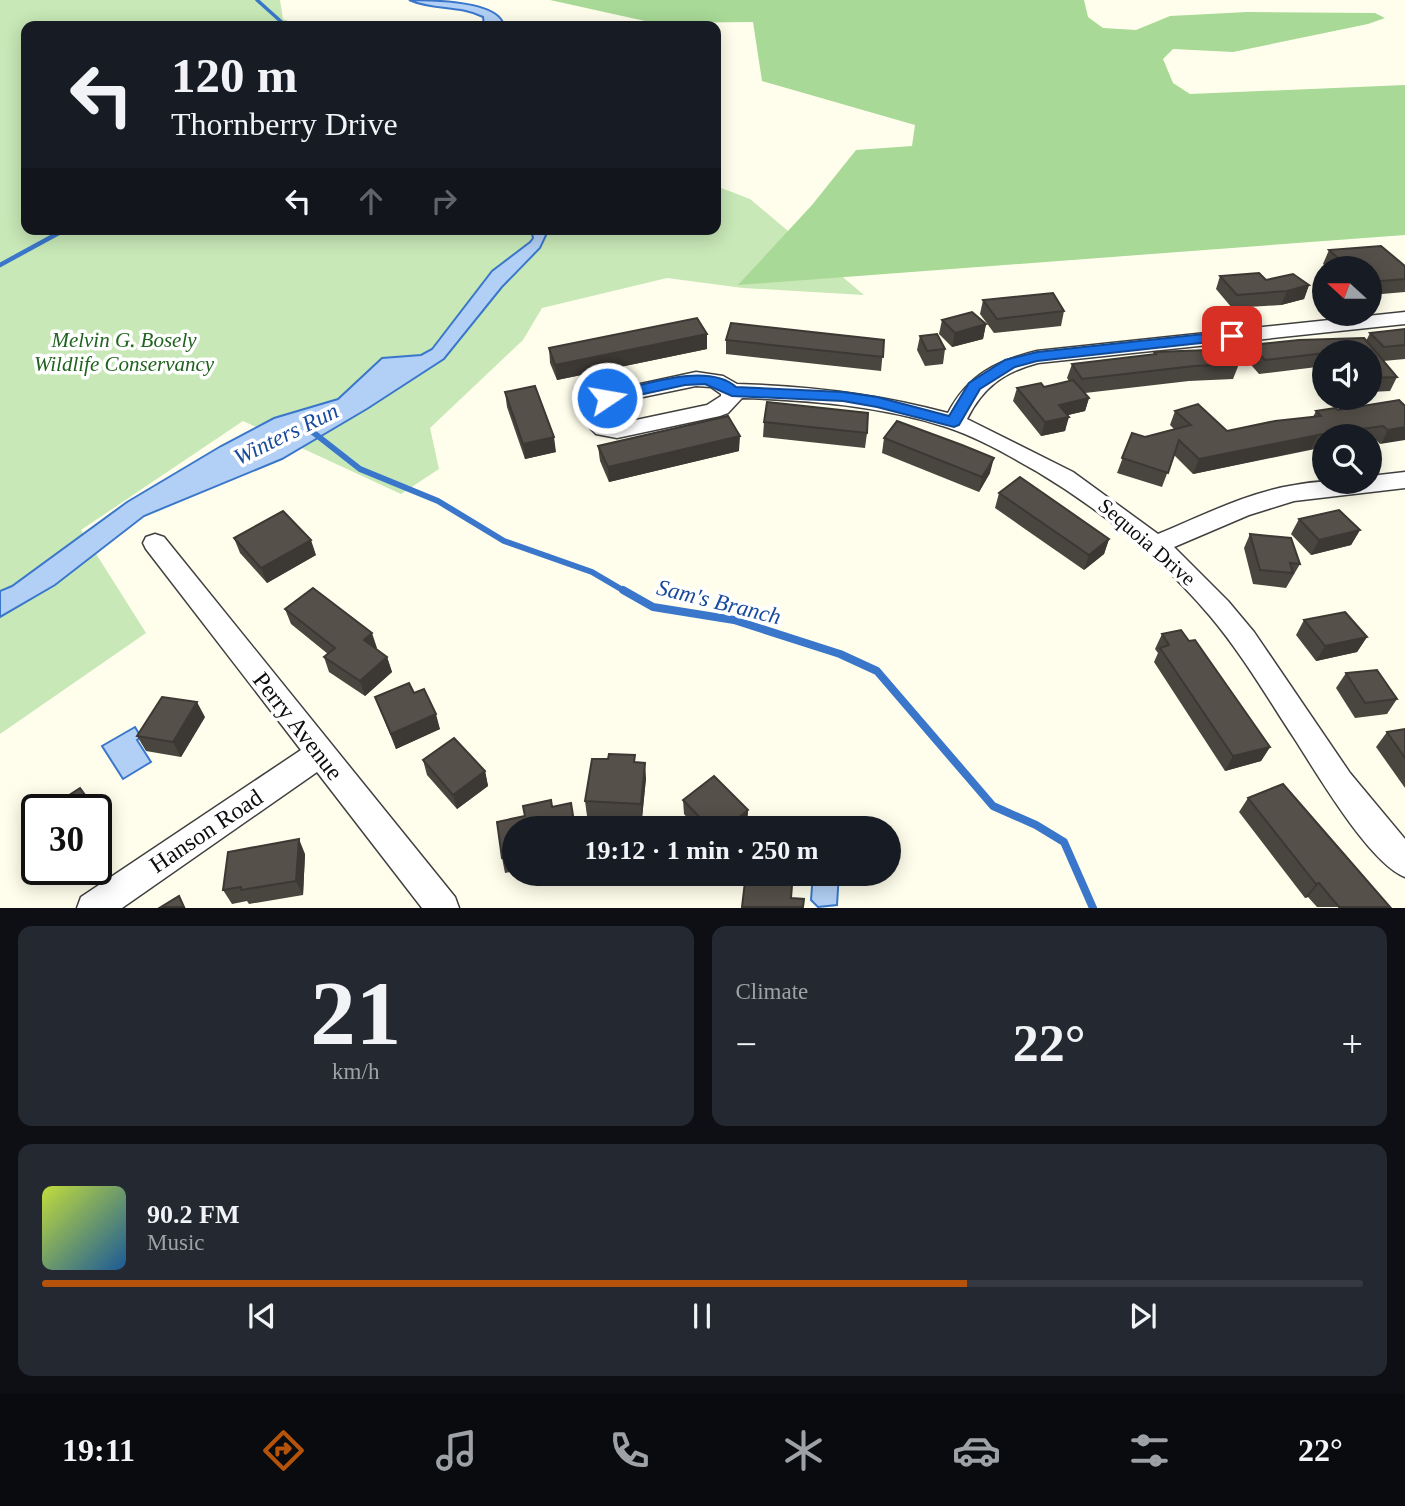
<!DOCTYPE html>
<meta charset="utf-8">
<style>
:root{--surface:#171b24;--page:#242831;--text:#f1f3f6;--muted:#9ea1a6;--line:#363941;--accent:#b45309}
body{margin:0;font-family:"Times New Roman",serif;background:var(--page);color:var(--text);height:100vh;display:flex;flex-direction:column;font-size:26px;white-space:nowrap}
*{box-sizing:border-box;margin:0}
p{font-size:23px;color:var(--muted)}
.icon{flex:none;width:38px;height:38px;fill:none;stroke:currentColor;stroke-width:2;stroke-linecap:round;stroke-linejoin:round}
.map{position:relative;height:908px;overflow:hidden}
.sheet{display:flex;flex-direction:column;gap:18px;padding:18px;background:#0d0f14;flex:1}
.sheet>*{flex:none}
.top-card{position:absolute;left:21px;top:21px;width:700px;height:214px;border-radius:14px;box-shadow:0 4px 18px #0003;background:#171b24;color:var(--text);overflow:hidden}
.needle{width:46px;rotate:291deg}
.buttons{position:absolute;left:1312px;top:256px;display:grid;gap:14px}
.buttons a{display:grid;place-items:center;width:70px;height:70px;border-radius:50%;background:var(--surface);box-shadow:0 4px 18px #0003;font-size:35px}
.speed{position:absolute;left:21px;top:794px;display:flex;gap:14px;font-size:35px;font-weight:700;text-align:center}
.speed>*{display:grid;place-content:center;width:91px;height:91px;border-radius:50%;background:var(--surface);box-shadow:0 4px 18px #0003;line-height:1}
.speed .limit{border:4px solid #111;border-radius:10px;background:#fff;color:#111}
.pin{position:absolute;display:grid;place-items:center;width:60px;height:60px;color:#fff;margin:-30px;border-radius:14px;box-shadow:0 4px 10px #0006}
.me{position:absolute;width:77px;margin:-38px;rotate:78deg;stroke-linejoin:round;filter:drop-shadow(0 0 5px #0008)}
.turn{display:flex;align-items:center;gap:24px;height:147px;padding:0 35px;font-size:32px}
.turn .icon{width:91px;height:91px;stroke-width:2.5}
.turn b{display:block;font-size:49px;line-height:60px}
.lanes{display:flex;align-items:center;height:66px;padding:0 35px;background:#0003;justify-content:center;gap:35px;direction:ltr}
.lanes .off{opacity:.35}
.big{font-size:52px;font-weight:700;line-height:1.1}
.sheet .widget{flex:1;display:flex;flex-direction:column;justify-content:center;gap:10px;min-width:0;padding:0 24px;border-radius:14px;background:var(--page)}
.sheet .dial{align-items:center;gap:0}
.dial b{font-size:91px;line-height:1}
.song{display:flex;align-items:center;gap:21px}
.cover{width:84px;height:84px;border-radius:10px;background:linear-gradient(135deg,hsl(70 70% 55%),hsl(210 70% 35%))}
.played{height:7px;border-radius:4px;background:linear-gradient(90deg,var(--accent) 70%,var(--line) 70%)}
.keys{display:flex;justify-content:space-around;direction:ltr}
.heat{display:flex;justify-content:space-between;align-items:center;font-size:38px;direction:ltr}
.sheet .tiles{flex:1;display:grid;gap:18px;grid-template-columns:1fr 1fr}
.widget:last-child{grid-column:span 2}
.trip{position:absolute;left:502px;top:816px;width:399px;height:70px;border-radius:35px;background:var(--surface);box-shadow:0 4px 18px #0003;font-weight:700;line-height:70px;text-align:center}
.tab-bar{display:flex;height:112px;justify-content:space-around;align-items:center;background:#090b0e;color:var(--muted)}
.tab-bar .icon{width:49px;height:49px}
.tab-bar .selected{color:var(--accent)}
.tab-bar b{font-size:32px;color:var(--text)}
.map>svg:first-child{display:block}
.green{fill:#c8e8b7}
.forest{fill:#a8d996}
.water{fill:#b2d0f5;stroke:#3a77cb;stroke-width:2}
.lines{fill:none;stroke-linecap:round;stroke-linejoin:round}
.stream-far3{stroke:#3a77cb;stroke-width:3.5}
.stream-far2{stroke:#3a77cb;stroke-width:4.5}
.stream-far1{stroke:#3a77cb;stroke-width:6}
.stream{stroke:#3a77cb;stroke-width:8}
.minor-casing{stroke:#404040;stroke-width:3}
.minor{fill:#fff;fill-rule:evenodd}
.wall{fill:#49453f}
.shaded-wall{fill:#3c3833}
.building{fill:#555049;stroke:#3c3833;stroke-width:2}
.route{fill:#1a73e8;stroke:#114b97;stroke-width:2}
.labels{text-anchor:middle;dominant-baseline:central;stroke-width:7;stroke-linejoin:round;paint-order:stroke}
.park-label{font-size:21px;font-style:italic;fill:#20631e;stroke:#fff}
.street-label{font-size:21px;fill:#0d0d0d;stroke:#fff}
.water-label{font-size:23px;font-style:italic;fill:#184a9c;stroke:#fff}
.near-street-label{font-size:24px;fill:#0d0d0d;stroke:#fff}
</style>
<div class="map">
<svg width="1405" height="908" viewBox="0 0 1405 908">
<rect width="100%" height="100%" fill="#fffeec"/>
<polygon class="green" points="0,0 280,0 283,19 302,26 26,26 26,229 716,229 716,186 750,199 864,295 743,288 667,278 542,308 523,340 430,428 439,469 401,494 243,421 81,530 146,633 0,734"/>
<polygon class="forest" points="550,0 1084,0 1088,17 1103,28 1136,30 1170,16 1247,12 1375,13 1385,18 1368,24 1233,52 1173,49 1163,59 1173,83 1190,94 1405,85 1405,235 738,285 812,205 856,150 912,146 915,125 762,81 753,22 654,23"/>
<g class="water">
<path d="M409 0C431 0 500 0 504 26H484L483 17C460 5 433 11 409 0Z"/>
<polygon points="531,229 549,229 540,248 502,287 444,359 367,409 282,459 144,516 55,585 0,617 0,591 12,586 127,502 221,446 274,418 338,399 382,358 421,355 432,349 492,271 530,242 533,238"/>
<polygon points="135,727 141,737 137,740 151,762 123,779 102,746"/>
<polygon points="813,873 839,873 837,905 818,907 811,900"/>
</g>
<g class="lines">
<polyline class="stream-far3" points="257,0 286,26"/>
<polyline class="stream-far2" points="0,265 66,229"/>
<polyline class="stream-far1" points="314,433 360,469 438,501 504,541 592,572 626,592"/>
<polyline class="stream" points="623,590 653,607 734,620 840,654 877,671 993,806 1036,825 1064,842 1093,908"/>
<defs>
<g id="minor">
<path d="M1405 312V324L1038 363C1004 372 983 387 967 419L1073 472 1158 534C1202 516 1248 492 1295 485 1320 480 1345 481 1370 481V476L1405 472V488L1294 501 1249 515 1174 547 1228 601 1254 632 1350 773 1405 839V877C1369 863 1316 772 1294 738 1267 697 1242 654 1210 616 1161 558 1101 510 1036 471 1008 455 977 437 946 427 880 406 810 400 742 398L728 413 720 416 617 438 596 434 579 417 583 405 599 393 696 372 723 376 737 384C808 386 878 394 948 413 968 375 996 361 1037 351ZM696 386 711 387 721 394V396L707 405 617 424 610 423 601 415 614 403Z"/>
<polygon points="155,534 164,537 455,897 459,908 422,908 317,772 122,908 77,908 81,897 301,750 146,549 143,543 146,537"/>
</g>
</defs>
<use href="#minor" class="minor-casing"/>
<use href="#minor" class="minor"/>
</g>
<g class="wall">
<polygon points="1329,250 1405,266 1405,292 1370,295 1370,268 1327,268 1323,264"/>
<polygon points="1220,276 1266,280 1309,285 1304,299 1281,305 1232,308 1216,289"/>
<polygon points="983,300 1064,311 1061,326 994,333 980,314"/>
<polygon points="942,320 986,324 983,339 952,347 939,334"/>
<polygon points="1405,329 1405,359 1383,361 1397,377 1390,391 1370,392 1370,352 1325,352 1325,366 1259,374 1246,359 1251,345 1366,341 1370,333"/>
<polygon points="920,336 945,349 943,364 925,366 917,350"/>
<polygon points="726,340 884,340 881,371 726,354"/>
<polygon points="549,348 707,349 557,380 550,363"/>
<polygon points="1154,352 1239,364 1233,379 1189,381 1085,393 1089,398 1085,411 1068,415 1065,431 1041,436 1013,401 1017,388 1044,387 1069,381 1067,378 1072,364 1154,354"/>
<polygon points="505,392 556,452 525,459 507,407"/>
<polygon points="1405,406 1380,444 1376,440 1370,441 1370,436 1325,436 1325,447 1193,474 1174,455 1162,487 1117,473 1132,433 1145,437 1174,429 1170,425 1175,411 1227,431 1313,417 1316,411 1338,410"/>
<polygon points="764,422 867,433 865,448 763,437"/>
<polygon points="884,438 990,473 979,492 882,453"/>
<polygon points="598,446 739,451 609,482 600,461"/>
<polygon points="999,493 1109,539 1104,554 1084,570 995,508"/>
<polygon points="1299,519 1360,530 1351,545 1311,555 1291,534"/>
<polygon points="1250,534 1300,564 1286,588 1253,584 1244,548"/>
<polygon points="234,538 316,555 267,583 240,553"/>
<polygon points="285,609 377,648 376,649 387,657 392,672 365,696 329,672 324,657 328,654 291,624"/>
<polygon points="1304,620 1367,637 1357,652 1316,661 1296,635"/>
<polygon points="1162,634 1189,641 1270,747 1261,761 1225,771 1154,662 1158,653 1155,649"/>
<polygon points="1346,673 1397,699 1387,714 1355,718 1336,688"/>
<polygon points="414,693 440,729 396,749 375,697"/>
<polygon points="205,717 181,757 146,751 137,736"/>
<polygon points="1405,729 1405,788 1376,747 1387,732"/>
<polygon points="423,760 485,771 488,786 457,809 427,775"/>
<polygon points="635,762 646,778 642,818 587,816 585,801"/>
<polygon points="1248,798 1390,907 1317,907 1308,897 1305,898 1239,812"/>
<polygon points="551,800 552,807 571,803 575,828 514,828 514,871 505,873 502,858 497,822 525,816 523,806"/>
<polygon points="683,800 748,810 747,824 743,828 696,828 684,814"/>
<polygon points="305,854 303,895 249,904 247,901 232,904 223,890"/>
</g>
<g class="shaded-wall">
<polygon points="1309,285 1304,299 1281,305 1287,291"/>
<polygon points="986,324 983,339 952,347 955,333"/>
<polygon points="707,334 707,349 557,380 555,365"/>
<polygon points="1089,398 1085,411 1055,418 1059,405"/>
<polygon points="1069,417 1065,431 1041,436 1045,422"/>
<polygon points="1405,427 1405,440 1380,444 1388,430"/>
<polygon points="1318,435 1311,449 1193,474 1199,459"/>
<polygon points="740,436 739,451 609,482 608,467"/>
<polygon points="554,437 556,452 525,459 523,444"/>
<polygon points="994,458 990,473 979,492 982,477"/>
<polygon points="1360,530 1351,545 1311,555 1319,540"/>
<polygon points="1109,539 1104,554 1084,570 1089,555"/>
<polygon points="311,540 316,555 267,583 261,568"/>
<polygon points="372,633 377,648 369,655 364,640"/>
<polygon points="1367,637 1357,652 1316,661 1325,646"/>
<polygon points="387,657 392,672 365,696 360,681"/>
<polygon points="197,702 205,717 181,757 173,742"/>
<polygon points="436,714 440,729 396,749 391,734"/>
<polygon points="1270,747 1261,761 1225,771 1233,756"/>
<polygon points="645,763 646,778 642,818 641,804"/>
<polygon points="485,771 488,786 457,809 453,795"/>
<polygon points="748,810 747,824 743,828 726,828"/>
<polygon points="98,813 108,827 96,836 96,814"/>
<polygon points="299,839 305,854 303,895 296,881"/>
<polygon points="1319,883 1308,897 1305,898 1316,884"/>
</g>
<g class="building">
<polygon points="1381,246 1405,266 1405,279 1370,282 1370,268 1349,268 1329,250"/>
<polygon points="1259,273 1266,280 1293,274 1309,285 1287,291 1237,295 1220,276"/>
<polygon points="1053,293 1064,311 997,319 983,300"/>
<polygon points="972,312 986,324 955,333 942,320"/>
<polygon points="697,318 707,334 555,365 549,348"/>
<polygon points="731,323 884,340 883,357 726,340"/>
<polygon points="1405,329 1405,345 1384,347 1370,333"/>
<polygon points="937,334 945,349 927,351 920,336"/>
<polygon points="1364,338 1397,377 1370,378 1370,352 1325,352 1325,353 1265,360 1251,345 1299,340"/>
<polygon points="1238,349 1239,364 1194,366 1082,379 1072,364 1156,354 1154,352"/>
<polygon points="1073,380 1089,398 1059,405 1069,417 1045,422 1017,388 1041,383 1044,387"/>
<polygon points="535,386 554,437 523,444 505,392"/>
<polygon points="1399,400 1405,406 1405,427 1388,430 1383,426 1318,435 1199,459 1179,440 1168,473 1122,458 1132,433 1145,437 1191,425 1175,411 1198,404 1227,431 1275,421 1321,416 1316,411 1335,408 1338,410"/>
<polygon points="767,402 868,413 867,433 764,422"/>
<polygon points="728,416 740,436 608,467 598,446"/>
<polygon points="897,421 962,445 994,458 982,477 884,438"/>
<polygon points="1020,477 1109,539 1089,555 999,493"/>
<polygon points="1339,510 1360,530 1319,540 1299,519"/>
<polygon points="283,511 311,540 261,568 234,538"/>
<polygon points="1250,534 1291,538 1300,564 1290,563 1293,573 1260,570"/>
<polygon points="313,588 372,633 364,640 387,657 360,681 324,657 335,648 285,609"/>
<polygon points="1345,612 1367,637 1325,646 1304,620"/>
<polygon points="1181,630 1189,641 1195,640 1270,747 1233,756 1160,648 1169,645 1162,634"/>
<polygon points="1377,670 1397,699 1365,703 1346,673"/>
<polygon points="409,683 414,693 424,689 436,714 391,734 375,697"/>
<polygon points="162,697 197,702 173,742 137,736"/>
<polygon points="1405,729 1405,758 1387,732"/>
<polygon points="454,738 485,771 453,795 423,760"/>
<polygon points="609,754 635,755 634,762 645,763 641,804 585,801 592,759 608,759"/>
<polygon points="714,776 748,810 726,828 710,828 683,800"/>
<polygon points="1283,784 1390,907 1339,907 1319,883 1316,884 1248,798"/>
<polygon points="80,788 98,813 96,814 96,810 46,810"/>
<polygon points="551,800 552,807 571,803 575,828 514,828 514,856 502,858 497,822 525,816 523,806"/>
<polygon points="37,816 37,830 30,821"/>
<polygon points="299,839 296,881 241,890 241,887 223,890 228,852"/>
<polygon points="746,873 793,873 791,898 804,899 803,907 742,907"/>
<polygon points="179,896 184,907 161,907"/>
</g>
<path class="route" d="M1232 331 1239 336 1237 339 1037 361 1015 367 980 389 959 425 954 427 877 407 843 401 732 396 705 384 685 385 607 402 600 398 607 393C641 386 707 361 736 387L843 392 877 397 949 416 969 383 1005 360 1037 352Z"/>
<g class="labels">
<g class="park-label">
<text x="124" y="340">Melvin G. Bosely<tspan x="124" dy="24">Wildlife Conservancy</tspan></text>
</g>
<g class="street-label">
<text transform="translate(1147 542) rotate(41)">Sequoia Drive</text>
</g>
<g class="water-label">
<text transform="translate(286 434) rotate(-26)">Winters Run</text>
<text transform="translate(719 602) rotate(14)">Sam's Branch</text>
</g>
<g class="near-street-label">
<text transform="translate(298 726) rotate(52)">Perry Avenue</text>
<text transform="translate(206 831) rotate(-34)">Hanson Road</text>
</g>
</g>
</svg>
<div class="buttons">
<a><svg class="needle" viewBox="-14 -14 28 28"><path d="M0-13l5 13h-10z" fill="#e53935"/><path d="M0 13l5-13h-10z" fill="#9ea1a6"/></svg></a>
<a><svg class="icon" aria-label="sound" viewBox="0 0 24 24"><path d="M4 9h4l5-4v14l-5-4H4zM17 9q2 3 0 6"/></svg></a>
<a><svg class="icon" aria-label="search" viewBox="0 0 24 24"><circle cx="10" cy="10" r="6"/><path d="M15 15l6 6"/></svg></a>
</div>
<div class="speed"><div class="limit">30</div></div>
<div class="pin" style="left:1232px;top:336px;background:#d93025"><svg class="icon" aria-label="arrive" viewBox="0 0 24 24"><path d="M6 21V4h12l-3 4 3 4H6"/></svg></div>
<svg class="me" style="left:607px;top:398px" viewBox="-20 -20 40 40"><circle r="17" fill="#1a73e8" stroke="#fff" stroke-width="3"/><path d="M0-11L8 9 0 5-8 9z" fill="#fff"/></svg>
<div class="trip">19:12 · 1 min · 250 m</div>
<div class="top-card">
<div class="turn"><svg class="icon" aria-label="left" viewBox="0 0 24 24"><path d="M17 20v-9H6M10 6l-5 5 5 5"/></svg><div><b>120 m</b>Thornberry Drive</div></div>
<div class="lanes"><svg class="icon" aria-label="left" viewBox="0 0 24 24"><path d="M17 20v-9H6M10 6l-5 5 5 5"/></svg><svg class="icon off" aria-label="ahead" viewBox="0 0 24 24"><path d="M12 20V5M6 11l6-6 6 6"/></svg><svg class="icon off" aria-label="right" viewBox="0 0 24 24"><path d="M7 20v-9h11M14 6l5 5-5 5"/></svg></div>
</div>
</div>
<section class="sheet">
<div class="tiles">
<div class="widget dial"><b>21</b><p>km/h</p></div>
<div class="widget"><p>Climate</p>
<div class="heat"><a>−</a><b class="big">22°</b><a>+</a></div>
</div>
<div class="widget">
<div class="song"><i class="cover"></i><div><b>90.2 FM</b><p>Music</p></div></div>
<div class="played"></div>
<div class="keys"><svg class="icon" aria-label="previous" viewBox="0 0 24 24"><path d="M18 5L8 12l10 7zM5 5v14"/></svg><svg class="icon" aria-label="pause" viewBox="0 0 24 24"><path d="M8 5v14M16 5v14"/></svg><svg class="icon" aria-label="next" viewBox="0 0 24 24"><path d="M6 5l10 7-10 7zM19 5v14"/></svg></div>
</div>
</div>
</section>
<nav class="tab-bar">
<b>19:11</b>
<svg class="icon selected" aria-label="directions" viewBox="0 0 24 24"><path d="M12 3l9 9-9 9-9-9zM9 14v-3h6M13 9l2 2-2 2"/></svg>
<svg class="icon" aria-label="music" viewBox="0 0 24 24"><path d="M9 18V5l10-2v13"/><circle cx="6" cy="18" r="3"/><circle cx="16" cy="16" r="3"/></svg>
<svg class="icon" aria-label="phone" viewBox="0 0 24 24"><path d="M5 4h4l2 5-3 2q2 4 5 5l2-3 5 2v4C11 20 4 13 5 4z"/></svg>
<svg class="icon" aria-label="climate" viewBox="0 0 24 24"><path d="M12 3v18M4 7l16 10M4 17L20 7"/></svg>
<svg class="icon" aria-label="car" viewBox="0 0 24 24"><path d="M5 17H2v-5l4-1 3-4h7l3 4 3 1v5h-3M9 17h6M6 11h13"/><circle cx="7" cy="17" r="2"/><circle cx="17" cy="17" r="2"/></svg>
<svg class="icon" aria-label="filters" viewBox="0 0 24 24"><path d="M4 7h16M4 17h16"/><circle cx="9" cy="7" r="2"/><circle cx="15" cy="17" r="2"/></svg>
<b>22°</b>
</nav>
